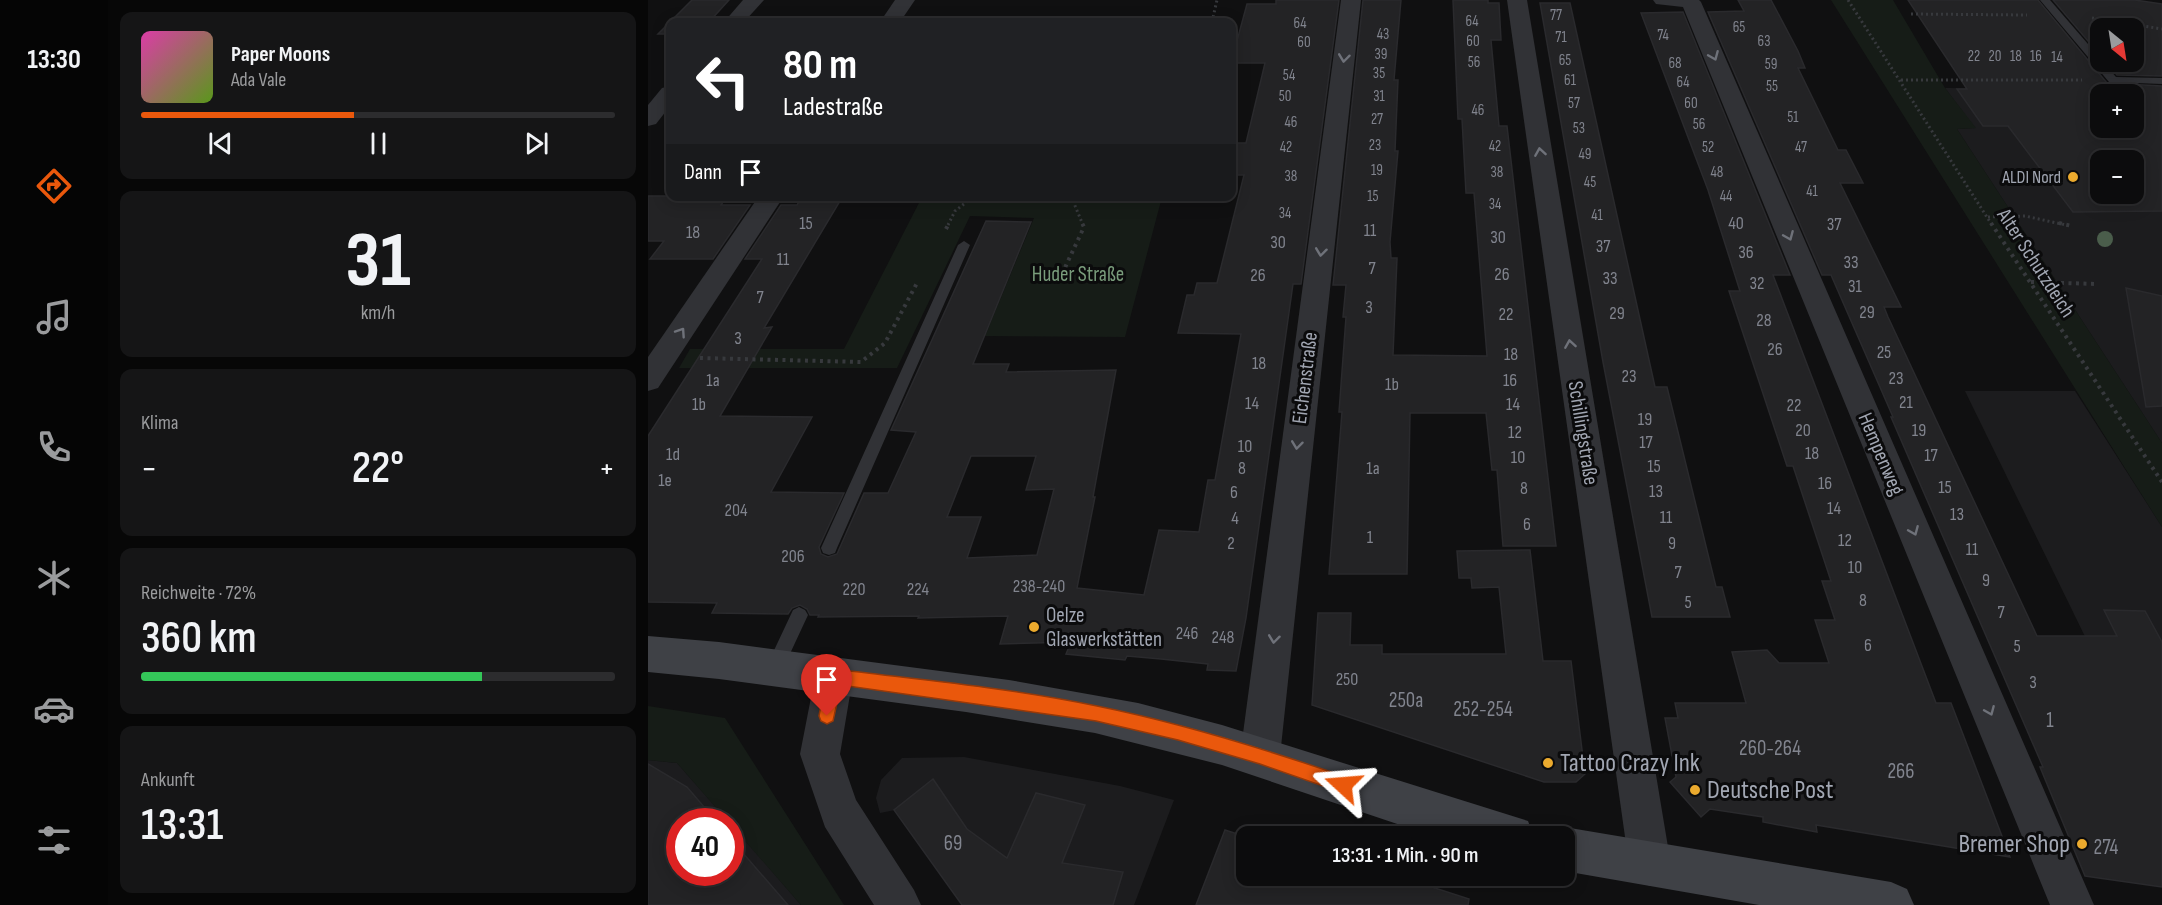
<!DOCTYPE html>
<html lang="de">
<meta charset="utf-8">
<style>
:root{--surface:#0c0c0d;--page:#151516;--text:#f1f3f6;--muted:#9a9b9d;--line:#2c2c2e;--accent:#ea580c}
body{margin:0;font-family:"Sofia Sans Condensed",sans-serif;background:var(--page);color:var(--text);height:100vh;display:flex;flex-direction:column;font-size:22px;white-space:nowrap}
*{box-sizing:border-box;margin:0}
p{font-size:20px;color:var(--muted)}
.icon{flex:none;width:33px;height:33px;fill:none;stroke:currentColor;stroke-width:2;stroke-linecap:round;stroke-linejoin:round}
.map{position:relative;flex:1;overflow:hidden}
.details{display:flex;flex-direction:column;gap:12px;padding:12px;background:#070707;width:540px}
.details>*{flex:none}
.banner{position:absolute;left:18px;top:18px;width:570px;height:183px;border-radius:12px;box-shadow:0 3px 15px #0003,0 0 0 2px var(--line);background:#202124;color:#fff;overflow:hidden}
.needle{width:39px;rotate:150deg}
.fabs{position:absolute;left:1442px;top:18px;display:grid;gap:12px}
.fabs a{display:grid;place-items:center;width:54px;height:54px;border-radius:12px;background:var(--surface);box-shadow:0 3px 15px #0003,0 0 0 2px var(--line);font-size:30px}
.speed{position:absolute;left:18px;top:808px;display:flex;gap:12px;font-size:30px;font-weight:700;text-align:center}
.speed>*{display:grid;place-content:center;width:78px;height:78px;border-radius:50%;background:var(--surface);box-shadow:0 3px 15px #0003,0 0 0 2px var(--line);line-height:1}
.speed .limit{border:9px solid #d22;background:#fff;color:#111}
.pin{position:absolute;display:grid;place-items:center;width:51px;height:51px;color:#fff;margin:-62px -26px;border-radius:50% 50% 50% 0;rotate:-45deg;box-shadow:0 0 6px #0007}
.pin .icon{rotate:45deg}
.me{position:absolute;width:66px;margin:-33px;rotate:289deg;stroke-linejoin:round;filter:drop-shadow(0 0 4px #0008)}
.turn{display:flex;align-items:center;gap:21px;height:126px;padding:0 18px;font-size:27px}
.turn .icon{width:78px;height:78px;stroke-width:2.5}
.turn b{display:block;font-size:42px;line-height:51px}
.then{display:flex;align-items:center;height:57px;padding:0 18px;background:#0003;gap:12px;font-size:22px}
.big{font-size:45px;font-weight:600;line-height:1.1}
.details .widget{flex:1;display:flex;flex-direction:column;justify-content:center;gap:9px;min-width:0;padding:0 21px;border-radius:12px;background:var(--page)}
.details .dial{align-items:center;gap:0}
.dial b{font-size:78px;line-height:1}
.song{display:flex;align-items:center;gap:18px}
.cover{width:72px;height:72px;border-radius:9px;background:linear-gradient(135deg,hsl(320 70% 55%),hsl(90 70% 35%))}
.played{height:6px;border-radius:3px;background:linear-gradient(90deg,var(--accent) 45%,var(--line) 45%)}
.keys{display:flex;justify-content:space-around;direction:ltr}
.heat{display:flex;justify-content:space-between;align-items:center;font-size:33px;direction:ltr}
.charge{height:9px;border-radius:4px;background:linear-gradient(90deg,#34c759 72%,var(--line) 0)}
.trip{position:absolute;left:588px;top:826px;width:339px;height:60px;border-radius:12px;background:var(--surface);box-shadow:0 3px 15px #0003,0 0 0 2px var(--line);font-weight:600;line-height:60px;text-align:center}
main{display:flex;flex:1;min-height:0}
.tab-bar{display:flex;flex-direction:column;width:108px;justify-content:space-around;align-items:center;background:#050505;color:var(--muted)}
.tab-bar .icon{width:42px;height:42px}
.tab-bar .active{color:var(--accent)}
.tab-bar b{font-size:27px;color:var(--text)}
.map>svg:first-child{display:block}
.built{fill:#1c1c1e;fill-rule:evenodd}
.green{fill:#161c17}
.building{fill:#232325;stroke:#2a2a2d;stroke-width:1.5;fill-rule:evenodd}
.lines{fill:none;stroke-linecap:round;stroke-linejoin:round}
.path-far1{stroke:#37393d;stroke-width:3;stroke-dasharray:2 3;stroke-linecap:butt}
.path{stroke:#37393d;stroke-width:4;stroke-dasharray:3 4.5;stroke-linecap:butt}
.lane{fill:#313236;fill-rule:evenodd}
.street{fill:#313236;fill-rule:evenodd}
.secondary{fill:#3f4146;fill-rule:evenodd}
.tree{fill:#4a5d4b}
.oneway{stroke:#6f727a}
.route{fill:#ea580c;stroke:#983908;stroke-width:1.5}
.poi-dot{fill:#ebaa2e;stroke:#0b0b0c;stroke-width:2}
.labels{text-anchor:middle;dominant-baseline:central;stroke-width:6;stroke-linejoin:round;paint-order:stroke}
.far-number-label{font-size:15px;fill:#81848e}
.far-poi-label{font-size:18px;fill:#a1a6b2;stroke:#0b0b0c;text-anchor:end}
.number-label{font-size:18px;fill:#81848e}
.street-label{font-size:21px;fill:#a1a6b2;stroke:#0b0b0c}
.park-label{font-size:21px;fill:#799c7b;stroke:#0b0b0c}
.poi-label{font-size:21px;fill:#a1a6b2;stroke:#0b0b0c;text-anchor:start}
.near-number-label{font-size:21px;fill:#81848e}
.near-poi-label{font-size:26px;fill:#a1a6b2;stroke:#0b0b0c;text-anchor:start}
</style>
<main>
<nav class="tab-bar">
<b>13:30</b>
<svg class="icon active" aria-label="directions" viewBox="0 0 24 24"><path d="M12 3l9 9-9 9-9-9zM9 14v-3h6M13 9l2 2-2 2"/></svg>
<svg class="icon" aria-label="music" viewBox="0 0 24 24"><path d="M9 18V5l10-2v13"/><circle cx="6" cy="18" r="3"/><circle cx="16" cy="16" r="3"/></svg>
<svg class="icon" aria-label="phone" viewBox="0 0 24 24"><path d="M5 4h4l2 5-3 2q2 4 5 5l2-3 5 2v4C11 20 4 13 5 4z"/></svg>
<svg class="icon" aria-label="climate" viewBox="0 0 24 24"><path d="M12 3v18M4 7l16 10M4 17L20 7"/></svg>
<svg class="icon" aria-label="car" viewBox="0 0 24 24"><path d="M5 17H2v-5l4-1 3-4h7l3 4 3 1v5h-3M9 17h6M6 11h13"/><circle cx="7" cy="17" r="2"/><circle cx="17" cy="17" r="2"/></svg>
<svg class="icon" aria-label="filters" viewBox="0 0 24 24"><path d="M4 7h16M4 17h16"/><circle cx="9" cy="7" r="2"/><circle cx="15" cy="17" r="2"/></svg>
</nav>
<section class="details">
<div class="widget">
<div class="song"><i class="cover"></i><div><b>Paper Moons</b><p>Ada Vale</p></div></div>
<div class="played"></div>
<div class="keys"><svg class="icon" aria-label="previous" viewBox="0 0 24 24"><path d="M18 5L8 12l10 7zM5 5v14"/></svg><svg class="icon" aria-label="pause" viewBox="0 0 24 24"><path d="M8 5v14M16 5v14"/></svg><svg class="icon" aria-label="next" viewBox="0 0 24 24"><path d="M6 5l10 7-10 7zM19 5v14"/></svg></div>
</div>
<div class="widget dial"><b>31</b><p>km/h</p></div>
<div class="widget"><p>Klima</p>
<div class="heat"><a>−</a><b class="big">22°</b><a>+</a></div>
</div>
<div class="widget"><p>Reichweite · 72%</p><b class="big">360 km</b><div class="charge"></div></div>
<div class="widget"><p>Ankunft</p><b class="big">13:31</b></div>
</section>
<div class="map">
<svg width="1514" height="905" viewBox="0 0 1514 905">
<rect width="100%" height="100%" fill="#101011"/>
<g class="built">
<path d="M1297 88 1514 89V443L1309 129 1327 128ZM1452 94H1485V128H1452ZM1452 160H1485V194H1452Z"/>
<polygon points="1317,391 1427,391 1514,527 1514,794"/>
<polygon points="316,757 472,786 526,800 486,905 314,905 247,810 232,813 228,798 233,780 254,758"/>
<polygon points="0,760 29,763 81,822 32,822 32,873 82,873 83,824 153,905 0,905"/>
</g>
<g class="green">
<polygon points="1183,0 1245,0 1297,88 1328,128 1309,129 1514,443 1514,527"/>
<polygon points="274,197 514,197 477,337 337,336 386,218 322,216 249,368 31,368 42,349 196,349"/>
<polygon points="0,706 77,718 196,905 153,905 29,763 0,760"/>
</g>
<g class="building">
<polygon points="44,0 81,0 61,22 22,22 22,34 10,34"/>
<path d="M628 0H691L653 284H645L598 618 588 671 559 670 560 664 513 659 479 656 477 660 418 654 423 642 352 644 360 616 270 618 271 616 170 617 171 615H162L159 609 152 605 144 608 140 614 64 613 69 603 0 602V436L114 259H97L133 205H149L154 196H195L116 328 124 327 72 416 164 417 123 492 196 493 171 547 173 554 180 557 189 554 216 493H240L268 432 243 430 338 221 383 222 325 364H361L358 372 468 370 445 497H447L429 588 496 595 511 530 551 532 560 480H567L593 334 530 333 539 295H546L549 283H569L596 175H584V143H598L617 63H588L589 59H584L599 4H628ZM323 456H388L378 490 406 489 389 555 319 558 333 517H299Z"/>
<polygon points="715,0 753,0 746,80 750,80 747,151 750,151 742,242 743,258 749,258 745,355 839,356 826,193 818,193 814,119 810,119 805,0 840,0 840,3 851,3 853,40 843,40 851,126 859,126 908,546 855,546 849,470 844,470 838,413 762,413 759,574 681,574 694,412 691,412 698,317 695,317 698,285 685,285"/>
<polygon points="1090,0 1123,0 1150,51 1157,68 1150,68 1190,150 1198,150 1215,183 1192,183 1253,307 1236,307 1240,317 1389,636 1469,636 1456,610 1497,611 1514,642 1514,887 1437,876 1392,767 1395,767 1243,417 1245,417 1183,275 1174,275 1060,12 1096,11"/>
<path d="M1260 0H1390L1459 83 1514 86V211L1425 212 1360 126H1335L1309 89H1319ZM1452 94H1485V128H1452ZM1452 160H1485V194H1452Z"/>
<polygon points="1405,0 1487,0 1514,4 1514,76 1469,75 1458,62 1485,62 1485,28 1452,28 1452,55"/>
<polygon points="892,3 922,3 1007,387 1019,387 1068,587 1074,587 1082,617 1004,617 955,362"/>
<polygon points="1035,12 1142,275 1125,275 1288,703 1303,703 1362,857 1168,825 1169,832 1115,822 1115,817 1062,809 1053,817 1022,782 1028,777 1017,718 1030,718 1027,703 1098,703 1084,652 1119,650 1131,663 1181,663 1167,620 1187,620 1174,581 1183,581 1145,466 1139,466 1081,291 1092,291 1060,190 993,13"/>
<polygon points="0,196 79,196 73,205 102,205 65,259 2,259 16,241 0,241"/>
<polygon points="1478,288 1514,296 1514,406 1498,407"/>
<polygon points="882,550 895,661 923,661 937,774 928,782 896,782 664,705 670,613 703,613 702,645 734,645 734,654 858,654 851,587 824,588 823,578 811,578 809,551"/>
<polygon points="0,764 39,787 69,822 32,822 32,873 82,873 82,838 140,905 0,905"/>
<polygon points="285,779 319,829 359,858 388,793 437,805 414,863 475,872 465,905 314,905 246,810"/>
<polygon points="577,830 599,837 598,876 750,876 821,899 820,905 548,905"/>
</g>
<g class="lines">
<g class="path-far1">
<polyline points="1200,0 1344,225"/>
<polyline points="1263,14 1379,15"/>
<polyline points="1444,18 1514,29"/>
<polyline points="564,22 569,0"/>
<polyline points="1253,80 1434,80"/>
<polyline points="423,196 435,225"/>
<polyline points="1340,217 1377,216 1418,225"/>
<polyline points="300,225 307,211 326,196"/>
</g>
<g class="path">
<polyline points="1343,223 1514,482"/>
<polyline points="1411,223 1424,226"/>
<polyline points="298,229 301,223"/>
<polyline points="414,274 436,227 434,223"/>
<polyline points="1383,282 1449,284"/>
<polyline points="52,358 213,362 237,343 269,283"/>
</g>
<g class="lane">
<polygon points="1392,0 1402,0 1452,58 1452,62 1455,62 1468,77 1514,78 1514,84 1461,82"/>
<polygon points="316,241 322,245 189,548 187,553 181,555 175,553 173,548 310,245"/>
<polygon points="151,607 157,610 160,615 133,673 127,675 121,673 118,667 121,661 145,610"/>
</g>
<g class="street">
<polygon points="95,0 116,0 96,22 76,22"/>
<polygon points="247,0 267,0 252,22 232,22"/>
<polygon points="693,0 713,0 632,756 626,770 612,776 598,770 592,756"/>
<polygon points="859,0 879,0 1023,865 1017,880 1002,886 987,880 981,865"/>
<polygon points="1005,0 1051,0 1053,2 1446,905 1402,905 1035,7 1008,4"/>
<polygon points="22,86 22,106 8,124 0,126 0,105 14,88"/>
<polygon points="111,196 136,196 10,388 0,391 0,357"/>
<polygon points="186,659 199,665 205,677 192,754 208,800 266,890 273,905 226,905 177,827 152,754 167,677 173,665"/>
</g>
<g class="secondary">
<polygon points="0,636 71,642 361,680 490,703 574,725 880,821 886,837 788,837 574,765 447,733 318,712 71,679 0,672"/>
<polygon points="916,827 1243,882 1259,889 1266,905 1111,905 916,871 916,837 899,837 900,833"/>
</g>
</g>
<circle class="tree" cx="1457" cy="239" r="8"/>
<defs><path id="oneway-chevron" d="M-2-3.5L2.5 0L-2 3.5" fill="none" stroke-width="1.6" stroke-linecap="round" stroke-linejoin="round" transform="scale(1.5)"/></defs>
<g class="oneway">
<use href="#oneway-chevron" transform="translate(1066 56) rotate(67)"/>
<use href="#oneway-chevron" transform="translate(696 58) rotate(97)"/>
<use href="#oneway-chevron" transform="translate(892 152) rotate(-99)"/>
<use href="#oneway-chevron" transform="translate(1141 236) rotate(67)"/>
<use href="#oneway-chevron" transform="translate(673 252) rotate(97)"/>
<use href="#oneway-chevron" transform="translate(33 332) rotate(-56)"/>
<use href="#oneway-chevron" transform="translate(922 344) rotate(-99)"/>
<use href="#oneway-chevron" transform="translate(649 445) rotate(97)"/>
<use href="#oneway-chevron" transform="translate(1266 531) rotate(67)"/>
<use href="#oneway-chevron" transform="translate(626 639) rotate(97)"/>
<use href="#oneway-chevron" transform="translate(1342 711) rotate(67)"/>
</g>
<path class="route" d="M186 669C274 680 363 688 449 706 533 723 614 748 695 776L702 778 704 785 702 791 695 793 612 764 530 740 448 721 193 685 185 721 179 724 173 721 171 716 178 677 181 672Z"/>
<g class="poi-dot">
<circle cx="1425" cy="177" r="6"/>
<circle cx="386" cy="627" r="6"/>
<circle cx="900" cy="763" r="6"/>
<circle cx="1047" cy="790" r="6"/>
<circle cx="1434" cy="844" r="6"/>
</g>
<g class="labels">
<g class="far-number-label">
<text x="908" y="15">77</text>
<text x="824" y="21">64</text>
<text x="652" y="23">64</text>
<text x="1091" y="27">65</text>
<text x="735" y="34">43</text>
<text x="1015" y="35">74</text>
<text x="913" y="37">71</text>
<text x="825" y="41">60</text>
<text x="1116" y="41">63</text>
<text x="656" y="42">60</text>
<text x="733" y="54">39</text>
<text x="1326" y="56">22</text>
<text x="1347" y="56">20</text>
<text x="1368" y="56">18</text>
<text x="1388" y="56">16</text>
<text x="1409" y="57">14</text>
<text x="917" y="60">65</text>
<text x="826" y="62">56</text>
<text x="1027" y="63">68</text>
<text x="1123" y="64">59</text>
<text x="731" y="73">35</text>
<text x="641" y="75">54</text>
<text x="922" y="80">61</text>
<text x="1035" y="82">64</text>
<text x="1124" y="86">55</text>
<text x="637" y="96">50</text>
<text x="731" y="96">31</text>
<text x="926" y="103">57</text>
<text x="1043" y="103">60</text>
<text x="830" y="110">46</text>
<text x="1145" y="117">51</text>
<text x="729" y="119">27</text>
<text x="643" y="122">46</text>
<text x="1051" y="124">56</text>
<text x="931" y="128">53</text>
<text x="727" y="145">23</text>
<text x="847" y="146">42</text>
<text x="638" y="147">42</text>
<text x="1060" y="147">52</text>
<text x="1153" y="147">47</text>
<text x="937" y="154">49</text>
<text x="729" y="170">19</text>
<text x="849" y="172">38</text>
<text x="1069" y="172">48</text>
<text x="643" y="176">38</text>
<text x="942" y="182">45</text>
<text x="1164" y="191">41</text>
<text x="725" y="196">15</text>
<text x="1078" y="196">44</text>
<text x="847" y="204">34</text>
<text x="637" y="213">34</text>
<text x="949" y="215">41</text>
</g>
<g class="far-poi-label">
<text x="1413" y="177">ALDI Nord</text>
</g>
<g class="number-label">
<text x="158" y="223">15</text>
<text x="1088" y="223">40</text>
<text x="1186" y="224">37</text>
<text x="722" y="230">11</text>
<text x="45" y="232">18</text>
<text x="850" y="237">30</text>
<text x="630" y="242">30</text>
<text x="955" y="246">37</text>
<text x="1098" y="252">36</text>
<text x="135" y="259">11</text>
<text x="1203" y="262">33</text>
<text x="724" y="268">7</text>
<text x="854" y="274">26</text>
<text x="610" y="275">26</text>
<text x="962" y="278">33</text>
<text x="1109" y="283">32</text>
<text x="1207" y="286">31</text>
<text x="112" y="297">7</text>
<text x="721" y="307">3</text>
<text x="1219" y="312">29</text>
<text x="969" y="313">29</text>
<text x="858" y="314">22</text>
<text x="1116" y="320">28</text>
<text x="90" y="338">3</text>
<text x="1127" y="349">26</text>
<text x="1236" y="352">25</text>
<text x="863" y="354">18</text>
<text x="611" y="363">18</text>
<text x="981" y="376">23</text>
<text x="1248" y="378">23</text>
<text x="65" y="380">1a</text>
<text x="862" y="380">16</text>
<text x="744" y="384">1b</text>
<text x="1258" y="402">21</text>
<text x="604" y="403">14</text>
<text x="51" y="404">1b</text>
<text x="865" y="404">14</text>
<text x="1146" y="405">22</text>
<text x="997" y="419">19</text>
<text x="1155" y="430">20</text>
<text x="1271" y="430">19</text>
<text x="867" y="432">12</text>
<text x="998" y="442">17</text>
<text x="597" y="446">10</text>
<text x="1164" y="453">18</text>
<text x="25" y="454">1d</text>
<text x="1283" y="455">17</text>
<text x="870" y="457">10</text>
<text x="1006" y="466">15</text>
<text x="594" y="468">8</text>
<text x="725" y="468">1a</text>
<text x="17" y="480">1e</text>
<text x="1177" y="483">16</text>
<text x="1297" y="487">15</text>
<text x="876" y="488">8</text>
<text x="1008" y="491">13</text>
<text x="586" y="492">6</text>
<text x="1186" y="508">14</text>
<text x="88" y="510">204</text>
<text x="1309" y="514">13</text>
<text x="1018" y="517">11</text>
<text x="587" y="518">4</text>
<text x="879" y="524">6</text>
<text x="722" y="537">1</text>
<text x="1197" y="540">12</text>
<text x="583" y="543">2</text>
<text x="1024" y="543">9</text>
<text x="1324" y="549">11</text>
<text x="145" y="556">206</text>
<text x="1207" y="567">10</text>
<text x="1030" y="572">7</text>
<text x="1338" y="580">9</text>
<text x="391" y="586">238-240</text>
<text x="206" y="589">220</text>
<text x="270" y="589">224</text>
<text x="1215" y="600">8</text>
<text x="1040" y="602">5</text>
<text x="1353" y="612">7</text>
<text x="539" y="633">246</text>
<text x="575" y="637">248</text>
<text x="1220" y="645">6</text>
<text x="1369" y="646">5</text>
<text x="699" y="679">250</text>
<text x="1385" y="682">3</text>
</g>
<g class="street-label">
<text transform="translate(1388 263) rotate(57)">Alter Schutzdeich</text>
<text transform="translate(657 378) rotate(-83)">Eichenstraße</text>
<text transform="translate(935 433) rotate(81)">Schillingstraße</text>
<text transform="translate(1233 454) rotate(67)">Hempenweg</text>
</g>
<g class="park-label">
<text x="430" y="274">Huder Straße</text>
</g>
<g class="poi-label">
<text x="398" y="615">Oelze<tspan x="398" dy="24">Glaswerkstätten</tspan></text>
</g>
<g class="near-number-label">
<text x="758" y="700">250a</text>
<text x="835" y="709">252-254</text>
<text x="1402" y="720">1</text>
<text x="1122" y="748">260-264</text>
<text x="1253" y="771">266</text>
<text x="305" y="843">69</text>
<text x="1458" y="847">274</text>
</g>
<g class="near-poi-label">
<text x="912" y="763">Tattoo Crazy Ink</text>
<text x="1059" y="790">Deutsche Post</text>
<text x="1422" y="844" text-anchor="end">Bremer Shop</text>
</g>
</g>
</svg>
<div class="fabs">
<a><svg class="needle" viewBox="-14 -14 28 28"><path d="M0-13l5 13h-10z" fill="#e53935"/><path d="M0 13l5-13h-10z" fill="#9a9b9d"/></svg></a>
<a>+</a>
<a>−</a>
</div>
<div class="speed"><div class="limit">40</div></div>
<div class="pin" style="left:179px;top:716px;background:#d93025"><svg class="icon" aria-label="arrive" viewBox="0 0 24 24"><path d="M6 21V4h12l-3 4 3 4H6"/></svg></div>
<svg class="me" style="left:695px;top:785px" viewBox="-20 -20 40 40"><path d="M0-17L14 15 0 8-14 15z" fill="#ea580c" stroke="#fff" stroke-width="4"/></svg>
<div class="trip">13:31 · 1 Min. · 90 m</div>
<div class="banner">
<div class="turn"><svg class="icon" aria-label="left" viewBox="0 0 24 24"><path d="M17 20v-9H6M10 6l-5 5 5 5"/></svg><div><b>80 m</b>Ladestraße</div></div>
<div class="then">Dann<svg class="icon" aria-label="arrive" viewBox="0 0 24 24"><path d="M6 21V4h12l-3 4 3 4H6"/></svg></div>
</div>
</div>
</main>
